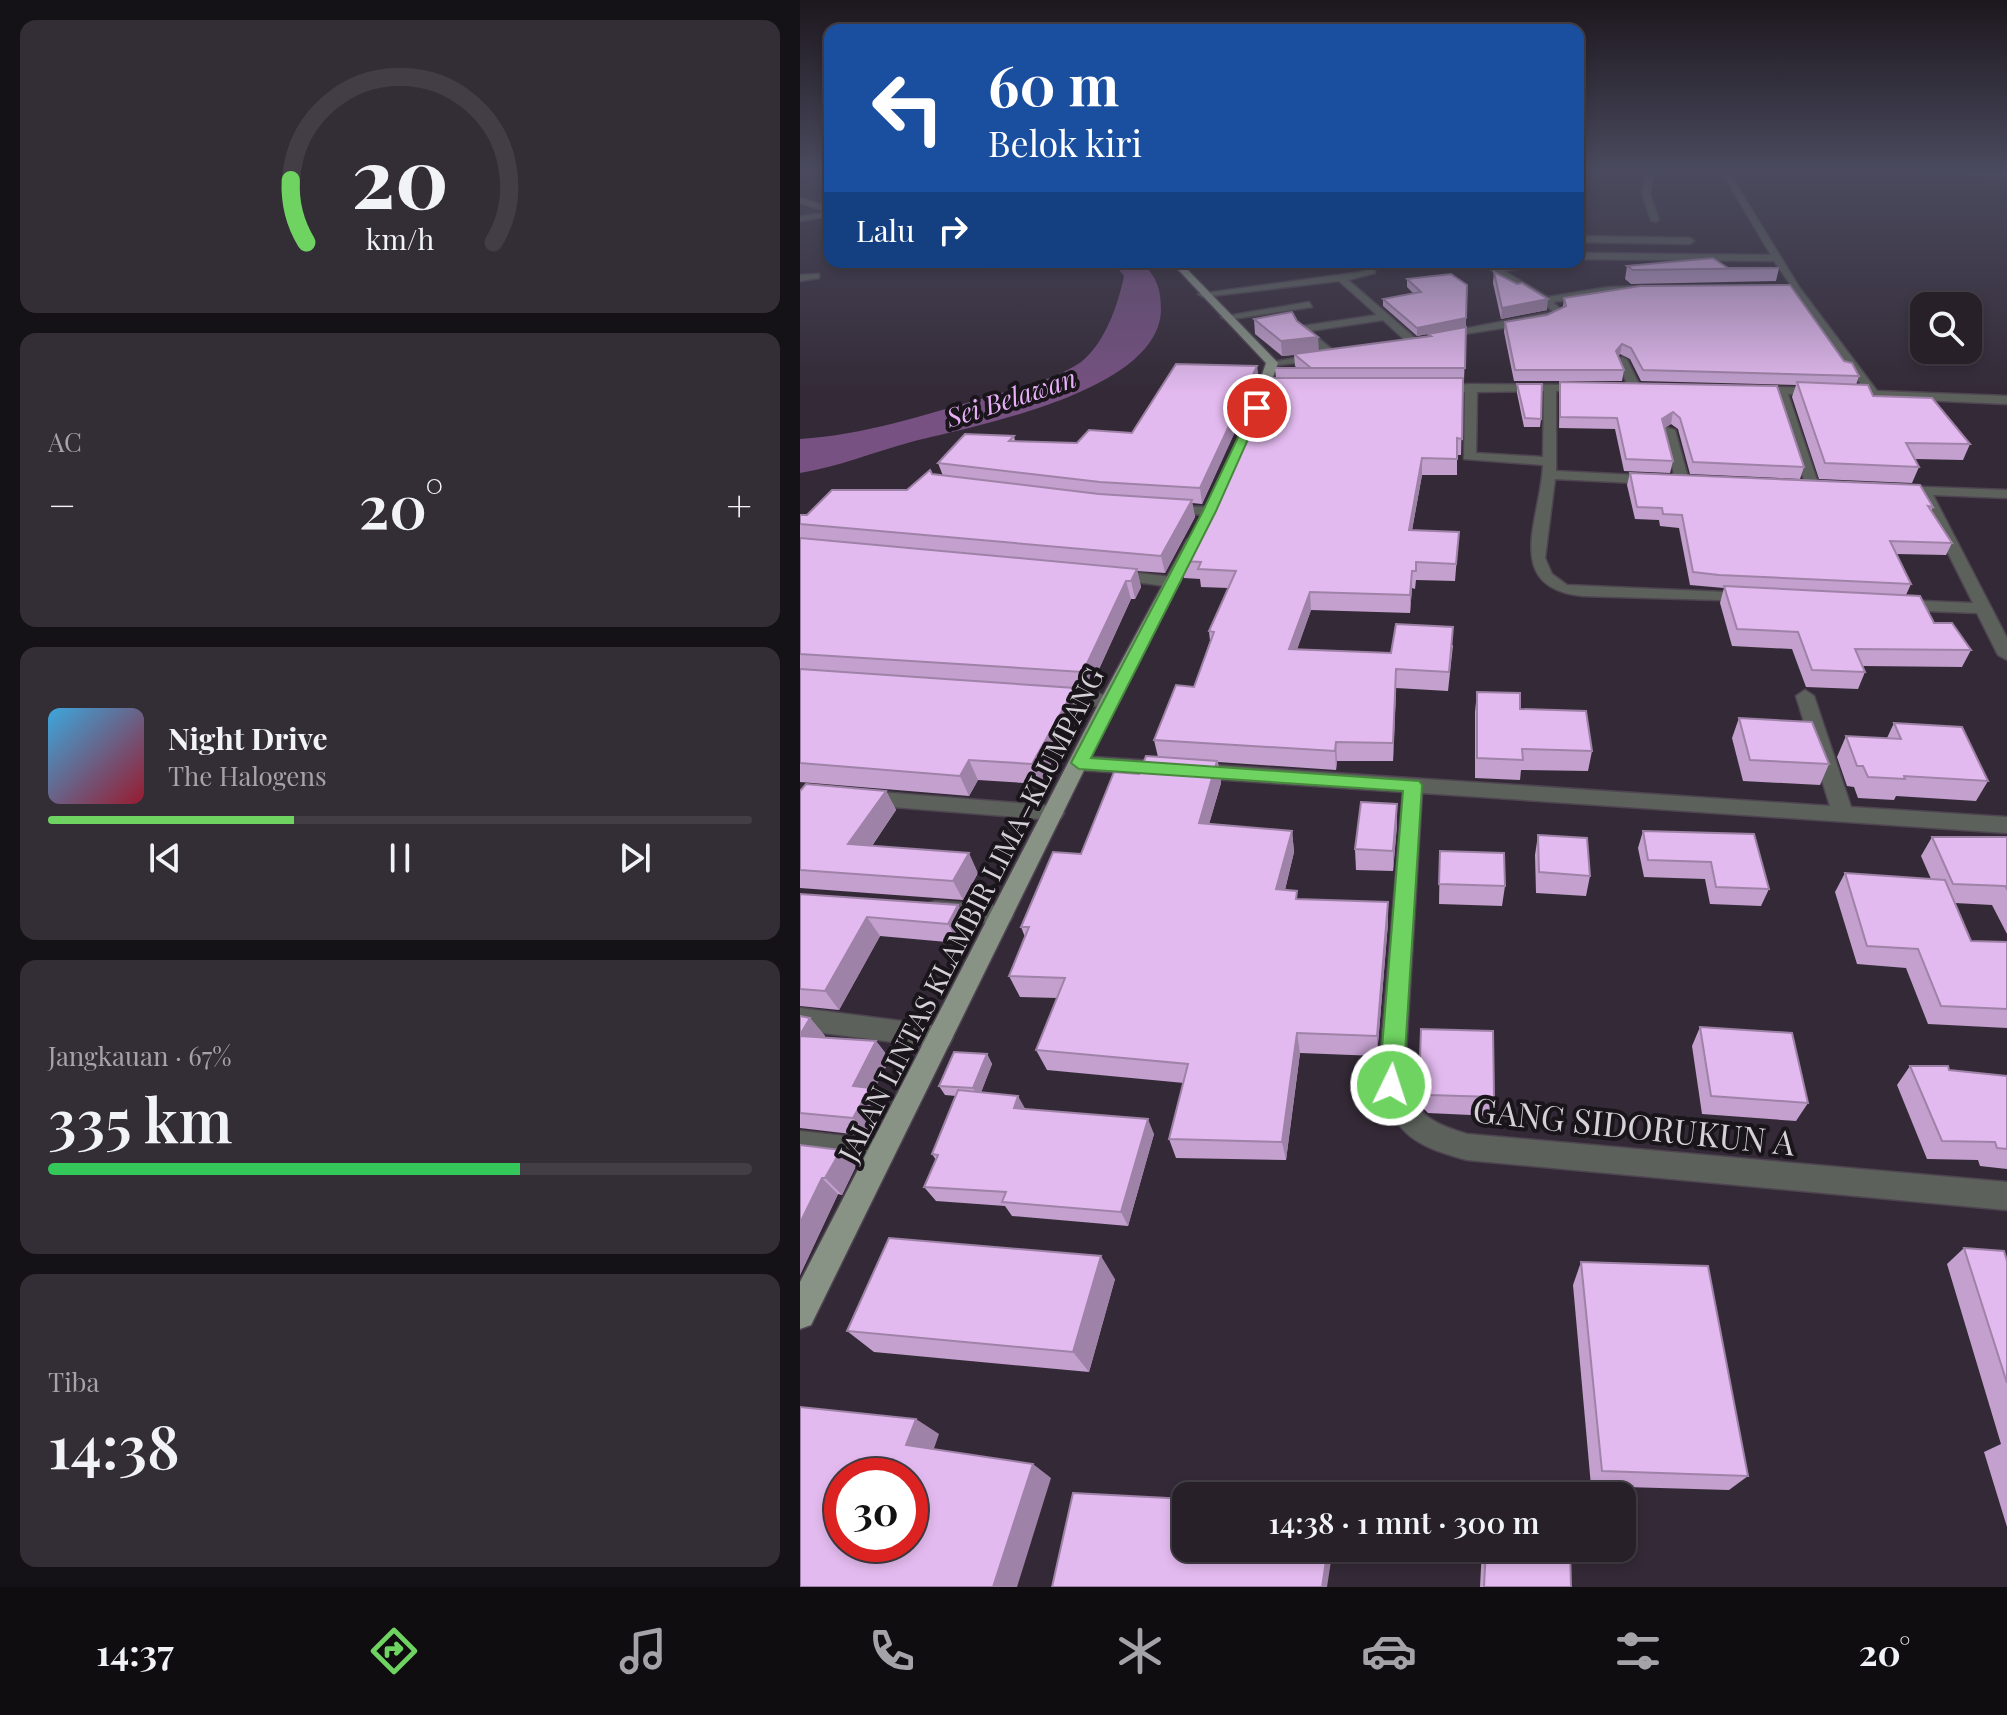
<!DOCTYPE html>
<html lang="id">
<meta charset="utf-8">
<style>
:root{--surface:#272029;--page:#332d35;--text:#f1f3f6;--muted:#a4a3a8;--line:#433e46;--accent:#6ed360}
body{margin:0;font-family:"Playfair Display",serif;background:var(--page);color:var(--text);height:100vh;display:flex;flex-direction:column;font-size:30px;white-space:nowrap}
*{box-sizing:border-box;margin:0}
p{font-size:26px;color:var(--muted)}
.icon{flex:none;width:44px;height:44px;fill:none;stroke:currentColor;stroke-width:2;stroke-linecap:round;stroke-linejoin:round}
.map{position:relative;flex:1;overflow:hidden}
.panel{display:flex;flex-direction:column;gap:20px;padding:20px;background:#151217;width:800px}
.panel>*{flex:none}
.hud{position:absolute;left:24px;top:24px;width:760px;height:244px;border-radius:16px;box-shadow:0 4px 12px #0003,0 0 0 2px var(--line);background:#1a4fa0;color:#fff;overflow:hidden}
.tools{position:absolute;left:1110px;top:292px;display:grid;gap:16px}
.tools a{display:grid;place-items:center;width:72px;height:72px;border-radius:16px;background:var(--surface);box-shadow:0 4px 12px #0003,0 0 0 2px var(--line);font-size:40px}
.speed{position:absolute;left:24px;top:1458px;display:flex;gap:16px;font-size:40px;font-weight:700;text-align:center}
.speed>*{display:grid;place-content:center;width:104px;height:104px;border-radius:50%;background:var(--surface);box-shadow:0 4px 12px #0003,0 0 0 2px var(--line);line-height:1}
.speed .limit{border:12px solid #d22;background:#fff;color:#111}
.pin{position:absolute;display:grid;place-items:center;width:68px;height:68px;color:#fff;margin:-34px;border:4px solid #fff;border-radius:50%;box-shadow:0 2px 8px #0007}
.me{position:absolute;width:88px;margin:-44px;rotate:4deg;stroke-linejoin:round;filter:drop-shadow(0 0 6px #0008)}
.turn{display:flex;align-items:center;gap:28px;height:168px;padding:0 32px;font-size:36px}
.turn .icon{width:104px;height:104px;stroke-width:2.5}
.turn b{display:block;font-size:56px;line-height:68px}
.then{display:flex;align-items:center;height:76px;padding:0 32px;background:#0003;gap:16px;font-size:30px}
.big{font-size:60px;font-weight:600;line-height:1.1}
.panel .tile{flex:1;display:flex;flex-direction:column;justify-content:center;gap:12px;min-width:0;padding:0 28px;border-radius:16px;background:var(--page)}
.panel .dial{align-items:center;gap:0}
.dial svg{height:208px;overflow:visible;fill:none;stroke:var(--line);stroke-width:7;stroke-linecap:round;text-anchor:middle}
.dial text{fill:var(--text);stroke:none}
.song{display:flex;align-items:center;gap:24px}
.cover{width:96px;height:96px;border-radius:12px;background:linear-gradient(135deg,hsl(200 70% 55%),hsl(350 70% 35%))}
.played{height:8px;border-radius:4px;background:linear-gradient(90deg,var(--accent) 35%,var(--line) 35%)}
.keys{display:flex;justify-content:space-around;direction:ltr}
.heat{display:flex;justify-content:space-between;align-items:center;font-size:44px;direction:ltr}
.charge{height:12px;border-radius:6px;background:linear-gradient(90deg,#34c759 67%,var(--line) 0)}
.trip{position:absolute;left:372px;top:1482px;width:464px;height:80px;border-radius:16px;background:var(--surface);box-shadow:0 4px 12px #0003,0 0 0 2px var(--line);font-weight:600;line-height:80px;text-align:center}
.menu{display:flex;height:128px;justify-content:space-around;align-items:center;background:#100d10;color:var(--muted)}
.menu .icon{width:56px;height:56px}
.menu .on{color:var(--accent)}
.menu b{font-size:36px;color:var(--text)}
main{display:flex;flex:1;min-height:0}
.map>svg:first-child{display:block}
.water{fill:#765181}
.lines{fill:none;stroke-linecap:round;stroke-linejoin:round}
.minor-casing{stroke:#4e4551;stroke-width:3}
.tertiary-casing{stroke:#4e4551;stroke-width:3}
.primary-casing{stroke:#4e4551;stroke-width:3}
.minor{fill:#5c615b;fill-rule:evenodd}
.tertiary{fill:#5c615b;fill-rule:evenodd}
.primary{fill:#889386;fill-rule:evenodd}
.wall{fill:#c3a0ce}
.shaded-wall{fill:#9f82a7}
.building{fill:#e3baef;stroke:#9f82a7;stroke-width:2;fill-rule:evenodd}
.route{fill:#6ed360;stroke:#48893e;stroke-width:2}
.labels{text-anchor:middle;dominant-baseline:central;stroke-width:8;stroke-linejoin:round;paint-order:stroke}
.far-water-label{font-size:26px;font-style:italic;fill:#e8b0f9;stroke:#19151b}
.street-label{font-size:28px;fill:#d6d0d8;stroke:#19151b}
.near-street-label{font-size:34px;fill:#d6d0d8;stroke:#19151b}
</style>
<main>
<section class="panel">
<div class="tile dial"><svg viewBox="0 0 100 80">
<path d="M14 69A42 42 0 1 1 86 69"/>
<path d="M14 69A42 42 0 0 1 8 45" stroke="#6ed360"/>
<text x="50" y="56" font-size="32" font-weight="700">20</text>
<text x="50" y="72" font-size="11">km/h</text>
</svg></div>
<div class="tile"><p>AC</p>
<div class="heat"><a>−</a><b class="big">20°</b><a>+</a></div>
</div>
<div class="tile">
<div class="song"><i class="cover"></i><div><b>Night Drive</b><p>The Halogens</p></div></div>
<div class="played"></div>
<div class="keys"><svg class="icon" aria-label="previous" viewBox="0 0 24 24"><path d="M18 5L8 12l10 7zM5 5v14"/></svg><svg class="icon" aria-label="pause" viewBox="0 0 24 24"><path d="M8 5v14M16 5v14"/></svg><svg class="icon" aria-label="next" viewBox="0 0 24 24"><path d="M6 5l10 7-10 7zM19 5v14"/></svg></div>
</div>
<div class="tile"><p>Jangkauan · 67%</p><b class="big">335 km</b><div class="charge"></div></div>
<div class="tile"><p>Tiba</p><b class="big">14:38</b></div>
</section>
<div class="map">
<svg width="1207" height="1587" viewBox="0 0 1207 1587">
<rect width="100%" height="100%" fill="#342a37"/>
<path class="water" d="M313 262H342C357 278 361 289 361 310 359 392 174 426 111 442 74 452 38 467 0 473V439C64 435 123 415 184 398 213 389 256 380 281 362 305 343 318 305 324 276Z"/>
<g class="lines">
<defs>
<g id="minor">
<polygon points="847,171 854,171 850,194 859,220 855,222 851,220 842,194"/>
<polygon points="921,171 928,171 999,287 1077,391 1207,396 1207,404 988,394 1019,486 1007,489 976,394 951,392 945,389 951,386 1065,390 974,261 778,259 778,253 971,255"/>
<polygon points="1082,171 1207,173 1207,177 1085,173"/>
<polygon points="778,236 890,238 894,241 890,244 778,242"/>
<polygon points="187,262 196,262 199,267 192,269"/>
<polygon points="563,262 575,263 575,273 548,280 616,339 616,343 608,343 583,320 510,331 540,356 531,358 500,333 503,326 577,315 539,281 403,297 398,294 561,272 567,270"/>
<polygon points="679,262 689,262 696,266 764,262 704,271 748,297 809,287 845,286 850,289 753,302 764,313 749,321 638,338 638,334 642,333 753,312 743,302"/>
<polygon points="19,274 19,278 0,281 0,275"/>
<polygon points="509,302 512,307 426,320 421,317"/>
<polygon points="520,354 524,355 524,359 472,366 466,363"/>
<polygon points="822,357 827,360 840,386 838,388 828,386 817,360"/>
<path d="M671 384 791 385V389L787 390 756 391V471L855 476 862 480 855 484 755 479 745 558 752 574 767 585 947 593 955 598 953 601 782 596C701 587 741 518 743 465L664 459 665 392H635L629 389 635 386ZM744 391 743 457 676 453 677 392Z"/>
<polygon points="865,427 875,430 889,481 887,484 875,481"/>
<polygon points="1099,486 1207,490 1207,498 1133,495 1207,638 1207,660 1198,655 1177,613 1099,610 1091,605 1099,600 1173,603 1119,495 1094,493 1092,490"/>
<polygon points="369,506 409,507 416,511 409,515 364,513 364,507"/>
<polygon points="312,570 372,577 380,582 372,587 307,578 307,572"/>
<path d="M1005 690 1014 696 1051 807 1207 817V833L622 793 604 1085C616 1116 637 1125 667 1134L1207 1182V1210L667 1160C616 1146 597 1136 578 1085L603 792 279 770 269 763 279 756 1030 806 996 696Z"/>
<polygon points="253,691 309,695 318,701 309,707 247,701 244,697 247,693"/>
<polygon points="67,791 254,806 261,808 264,813 261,818 254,820 67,805 60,803 57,798 60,793"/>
<polygon points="135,901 202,906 210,909 213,915 210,921 202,924 135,919 127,916 124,910 127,904"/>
<polygon points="0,1008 140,1026 149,1029 153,1037 149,1045 140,1048 0,1030"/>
<polygon points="0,1131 81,1140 91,1144 95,1153 91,1162 81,1166 0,1157"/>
</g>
<polygon id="tertiary" points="0,198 30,207 30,216 0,221 0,217 28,212 0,203"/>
<g id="primary">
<polygon points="371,262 380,262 478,363 460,413 450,410 466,363"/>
<polygon points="394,536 401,540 318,701 11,1325 0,1329 0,1282 300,701 387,540"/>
</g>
</defs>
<use href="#minor" class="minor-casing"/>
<use href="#tertiary" class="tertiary-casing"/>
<use href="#primary" class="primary-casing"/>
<use href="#minor" class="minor"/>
<use href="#tertiary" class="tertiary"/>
<use href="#primary" class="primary"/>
</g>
<g class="wall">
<polygon points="827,266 928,268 979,268 976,281 831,284 825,279"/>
<polygon points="694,272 747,310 701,319 693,283"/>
<polygon points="607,279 666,326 628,334 666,327 664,381 663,381 661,455 657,455 657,475 622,475 612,530 659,532 655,581 616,580 615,589 612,588 610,613 511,610 497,649 591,653 653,645 648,691 596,688 593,761 537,761 536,770 418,762 421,783 409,824 492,831 494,852 485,890 498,899 588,923 577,1056 500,1053 486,1160 376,1158 369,1139 384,1083 247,1070 236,1050 257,998 220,997 209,976 225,937 221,927 281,854 339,774 358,757 354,740 394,687 410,641 409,631 428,588 401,587 400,579 384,578 381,561 423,481 476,378 475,368 497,368 495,366 494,355 482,356 455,334 454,319 497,321 519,351 628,336 628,334 617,336 583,306 583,299 614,294 607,287"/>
<polygon points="764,298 1044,361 1059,376 1056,385 1073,396 1170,444 1163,460 1115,459 1119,467 1112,483 1019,479 992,397 996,385 841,381 830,359 820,354 818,357 824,370 822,381 714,381 704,332 705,322 747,315 763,307"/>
<polygon points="459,379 402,504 392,503 395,517 365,573 337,571 341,587 335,599 331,599 289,691 275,690 281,708 240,784 178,780 169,796 0,782 0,515 7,515 107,490 132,474 143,476 138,463 214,436 215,441 277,443 332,433"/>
<polygon points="760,382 977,386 1004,467 1000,479 890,474 878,429 871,424 864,428 873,461 870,473 824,471 815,429 759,428"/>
<polygon points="717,384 741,419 740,427 724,427 717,393"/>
<polygon points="830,473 1133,507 1131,511 1152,543 1146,555 1096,554 1111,584 1106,595 1134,623 1171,650 1162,667 1063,666 1065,672 1058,689 1006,687 992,649 932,646 920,603 924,588 890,585 879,528 860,526 859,520 835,519 827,485"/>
<polygon points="677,692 720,709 792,751 788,771 721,770 720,780 675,778 675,712"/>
<polygon points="939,718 1029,764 1020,785 943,781 932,738"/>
<polygon points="1094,723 1188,781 1176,801 1096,796 1094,800 1058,798 1054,787 1047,786 1037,757 1046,736 1087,738"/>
<polygon points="0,791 86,791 96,810 72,846 178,873 163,900 0,888"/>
<polygon points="597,804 597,825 593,871 556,870 555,849"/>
<polygon points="843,831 969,889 961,906 910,904 905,879 844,877 838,848"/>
<polygon points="738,835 790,876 786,896 736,893 735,855"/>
<polygon points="1132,837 1207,837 1207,934 1192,905 1155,903 1171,941 1207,942 1207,1028 1128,1024 1106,968 1057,964 1035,892 1045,873 1131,879 1121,856"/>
<polygon points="640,851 705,886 702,906 639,904"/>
<polygon points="0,894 158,905 168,924 158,943 80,936 39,1010 0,1006"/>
<polygon points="0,1016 10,1018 25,1036 24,1037 76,1041 90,1059 73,1092 84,1105 68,1136 0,1128"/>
<polygon points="900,1027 1008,1103 996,1121 902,1114 892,1046"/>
<polygon points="621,1029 694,1097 692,1116 628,1113 619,1104"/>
<polygon points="187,1054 192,1064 181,1092 226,1109 354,1134 328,1226 212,1216 205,1206 136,1201 124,1187 136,1160 132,1154 156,1096 145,1095 139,1086"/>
<polygon points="1110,1066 1207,1076 1207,1169 1180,1166 1178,1160 1127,1159 1097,1085"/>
<polygon points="0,1145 56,1166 42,1195 38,1194 0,1275"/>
<polygon points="1164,1248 1207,1261 1207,1527 1184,1452 1201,1444 1147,1264"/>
<polygon points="781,1262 948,1476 929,1490 791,1486 773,1285"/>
<polygon points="315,1279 289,1372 74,1352 47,1331"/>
<polygon points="682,1548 770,1548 771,1587 680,1587"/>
</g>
<g class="shaded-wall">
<polygon points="748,299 747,310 701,319 702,308"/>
<polygon points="666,318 666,326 617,336 617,328"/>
<polygon points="518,337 519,352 482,356 481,341"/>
<polygon points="822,344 820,354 814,361 816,351"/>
<polygon points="457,366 459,379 402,504 400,488"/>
<polygon points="873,412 871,424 860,431 862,419"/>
<polygon points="622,458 622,475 609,547 609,530"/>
<polygon points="392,500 395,517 365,573 361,556"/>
<polygon points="337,569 341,587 335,599 331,581"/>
<polygon points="612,571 612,588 610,613 610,595"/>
<polygon points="326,581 331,599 289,691 283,672"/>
<polygon points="510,592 511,610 491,667 489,649"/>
<polygon points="596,669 596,688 593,761 593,743"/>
<polygon points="275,688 281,708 240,784 232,764"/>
<polygon points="536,742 537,761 536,770 535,751"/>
<polygon points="169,760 178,780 169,796 160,776"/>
<polygon points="417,761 421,783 403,845 399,823"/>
<polygon points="86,791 96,810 60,863 48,844"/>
<polygon points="597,804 597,825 593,871 593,851"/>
<polygon points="492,831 494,852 480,910 476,889"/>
<polygon points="169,853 178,873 163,900 153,881"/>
<polygon points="588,902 588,923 577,1056 577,1036"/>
<polygon points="158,905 168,924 158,943 148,924"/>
<polygon points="67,917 80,936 39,1010 25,991"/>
<polygon points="10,1018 25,1036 15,1054 0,1036"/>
<polygon points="497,1033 500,1053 486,1160 482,1142"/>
<polygon points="76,1041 90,1059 73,1092 84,1105 68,1136 53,1118 53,1086"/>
<polygon points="187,1054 192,1064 179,1098 173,1088"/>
<polygon points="218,1096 227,1112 214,1108"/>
<polygon points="348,1119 354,1134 328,1226 321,1212"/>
<polygon points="41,1150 56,1166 42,1195 25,1178"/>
<polygon points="22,1178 38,1194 0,1275 0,1223"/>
<polygon points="301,1256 315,1279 289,1372 273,1352"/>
<polygon points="116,1419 139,1434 130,1460 106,1445"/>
<polygon points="233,1464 251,1478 217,1587 193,1587"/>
<polygon points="528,1548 533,1548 527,1587 522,1587"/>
</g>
<g class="building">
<polygon points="913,258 928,268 979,268 833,270 827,266"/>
<polygon points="694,272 717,284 722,283 748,299 702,308"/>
<polygon points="651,274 667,285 666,318 617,328 583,299 621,292 607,279"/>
<polygon points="990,285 1044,361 1052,363 1059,376 843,370 831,348 822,344 816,351 824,370 715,370 705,322 747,315 766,306 764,298 840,286"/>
<polygon points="492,312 497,321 518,337 481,341 454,319"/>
<polygon points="666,327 665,368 475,368 511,368 494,354 631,336 628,334"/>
<polygon points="376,364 457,366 400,488 300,482 138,463 165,434 214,436 209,441 277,443 289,430 332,433"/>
<polygon points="470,378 663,378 662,439 657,438 657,459 622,458 609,530 659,532 656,564 616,562 616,571 612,571 610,595 510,592 489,649 591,653 596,624 653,627 649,672 596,669 593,743 536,742 535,751 354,740 376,685 394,687 414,632 409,631 436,571 398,569 401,562 381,561 423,481"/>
<polygon points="760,382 977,386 1004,467 893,462 880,418 873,412 862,419 873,461 826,459 817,418 760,417"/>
<polygon points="997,382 1068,385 1073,396 1132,398 1170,444 1106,443 1119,467 1025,463"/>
<polygon points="717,384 742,384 741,419 725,418"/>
<polygon points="130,470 132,474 299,494 392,500 361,556 0,524 0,515 7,515 32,490 107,490"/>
<polygon points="830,473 1120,485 1133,507 1128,506 1152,543 1090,541 1111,584 919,575 893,572 882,515 863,514 862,508 837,507"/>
<polygon points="0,538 337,569 331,581 326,581 283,672 0,654"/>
<polygon points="924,586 1120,596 1134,623 1152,623 1171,650 1055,649 1065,672 1012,670 998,632 937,629"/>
<polygon points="0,669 275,688 232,764 169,760 160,776 0,763"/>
<polygon points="677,692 720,693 720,709 786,711 792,751 722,749 723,760 677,758"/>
<polygon points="939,718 1012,722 1029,764 950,760"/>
<polygon points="1094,723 1162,727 1188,781 1104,776 1105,779 1068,777 1063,766 1057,766 1046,736 1101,739"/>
<polygon points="346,756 417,761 399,823 492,831 476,889 497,891 496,899 588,902 577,1036 497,1033 482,1142 369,1139 388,1064 236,1050 265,978 209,976 229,927 221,927 253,852 281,854 314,772 339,774"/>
<polygon points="6,784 86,791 48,844 169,853 153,881 0,870 0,791"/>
<polygon points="561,802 597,804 593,851 555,849"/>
<polygon points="843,831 954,834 969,889 916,887 911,862 848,860"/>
<polygon points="738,835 787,838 790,876 739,872"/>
<polygon points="1132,837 1207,837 1207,889 1205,886 1153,884"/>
<polygon points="640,851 704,853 705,886 639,884"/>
<polygon points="1045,873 1145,880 1171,941 1207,942 1207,1009 1141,1006 1118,949 1067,946"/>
<polygon points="0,894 158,905 148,924 67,917 25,991 0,989"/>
<polygon points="0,1016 10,1018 0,1035"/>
<polygon points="900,1027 992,1033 1008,1103 911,1096"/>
<polygon points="621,1029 693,1031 694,1097 629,1095 619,1086"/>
<polygon points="0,1036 76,1041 53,1086 70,1088 53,1118 0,1113"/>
<polygon points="154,1052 187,1054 173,1088 139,1086"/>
<polygon points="1110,1066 1148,1066 1149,1070 1207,1076 1207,1149 1197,1148 1195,1142 1142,1141"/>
<polygon points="158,1090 218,1096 214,1108 348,1119 321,1212 202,1202 206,1192 124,1187 138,1155 132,1154"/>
<polygon points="0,1145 41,1150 25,1178 22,1178 0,1223"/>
<polygon points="89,1238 301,1256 273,1352 47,1331"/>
<polygon points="1164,1248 1204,1251 1207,1261 1207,1383"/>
<polygon points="781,1262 908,1266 948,1476 802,1471"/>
<path d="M0 1407 116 1419 106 1445 233 1464 193 1587H0ZM42 1476H110V1544H42Z"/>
<polygon points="273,1493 386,1499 386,1548 528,1548 522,1587 252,1587"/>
<polygon points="686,1548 770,1548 771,1587 684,1587"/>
</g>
<linearGradient id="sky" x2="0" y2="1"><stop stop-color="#1d171e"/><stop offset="0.43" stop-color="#4a4a5e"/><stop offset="1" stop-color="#4a4a5e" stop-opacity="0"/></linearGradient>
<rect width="1207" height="394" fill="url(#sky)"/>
<polygon class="route" points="457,405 462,408 416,511 291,758 619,781 622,785 603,1085 599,1093 591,1096 582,1093 579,1085 603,791 279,769 271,763 403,511 452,408"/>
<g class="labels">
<g class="far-water-label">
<text transform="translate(211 397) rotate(-18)">Sei Belawan</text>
</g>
<g class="street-label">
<text transform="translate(170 914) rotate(-63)">JALAN LINTAS KLAMBIR LIMA–KLUMPANG</text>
</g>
<g class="near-street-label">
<text transform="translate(834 1125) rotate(6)">GANG SIDORUKUN A</text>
</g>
</g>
</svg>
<div class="tools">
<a><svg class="icon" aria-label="search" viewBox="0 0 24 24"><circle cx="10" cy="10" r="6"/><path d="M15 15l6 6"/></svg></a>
</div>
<div class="speed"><div class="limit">30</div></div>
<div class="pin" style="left:457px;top:408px;background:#d93025"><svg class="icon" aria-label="arrive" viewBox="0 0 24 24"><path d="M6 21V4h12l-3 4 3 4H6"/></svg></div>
<svg class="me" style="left:591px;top:1085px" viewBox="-20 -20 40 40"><circle r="17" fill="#6ed360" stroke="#fff" stroke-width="3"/><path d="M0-11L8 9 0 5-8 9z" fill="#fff"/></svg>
<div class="trip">14:38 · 1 mnt · 300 m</div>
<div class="hud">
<div class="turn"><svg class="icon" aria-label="left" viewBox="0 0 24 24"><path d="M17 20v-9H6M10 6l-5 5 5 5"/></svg><div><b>60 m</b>Belok kiri</div></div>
<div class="then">Lalu<svg class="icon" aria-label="right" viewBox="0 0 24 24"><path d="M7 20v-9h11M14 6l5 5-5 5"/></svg></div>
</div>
</div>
</main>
<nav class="menu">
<b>14:37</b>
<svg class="icon on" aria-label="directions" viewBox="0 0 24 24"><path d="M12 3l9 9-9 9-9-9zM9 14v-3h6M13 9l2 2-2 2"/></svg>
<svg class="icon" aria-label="music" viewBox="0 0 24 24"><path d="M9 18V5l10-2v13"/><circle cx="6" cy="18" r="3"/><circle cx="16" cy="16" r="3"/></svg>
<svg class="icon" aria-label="phone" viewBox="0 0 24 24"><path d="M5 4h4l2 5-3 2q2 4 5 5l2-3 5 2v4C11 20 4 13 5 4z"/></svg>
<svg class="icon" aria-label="climate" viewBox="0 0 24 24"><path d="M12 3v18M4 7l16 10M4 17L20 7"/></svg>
<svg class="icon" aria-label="car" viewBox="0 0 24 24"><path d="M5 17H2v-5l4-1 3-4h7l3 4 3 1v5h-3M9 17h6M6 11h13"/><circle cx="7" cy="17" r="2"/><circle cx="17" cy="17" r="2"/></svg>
<svg class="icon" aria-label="filters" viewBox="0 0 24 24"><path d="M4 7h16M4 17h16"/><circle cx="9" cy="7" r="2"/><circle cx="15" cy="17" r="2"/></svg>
<b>20°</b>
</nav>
